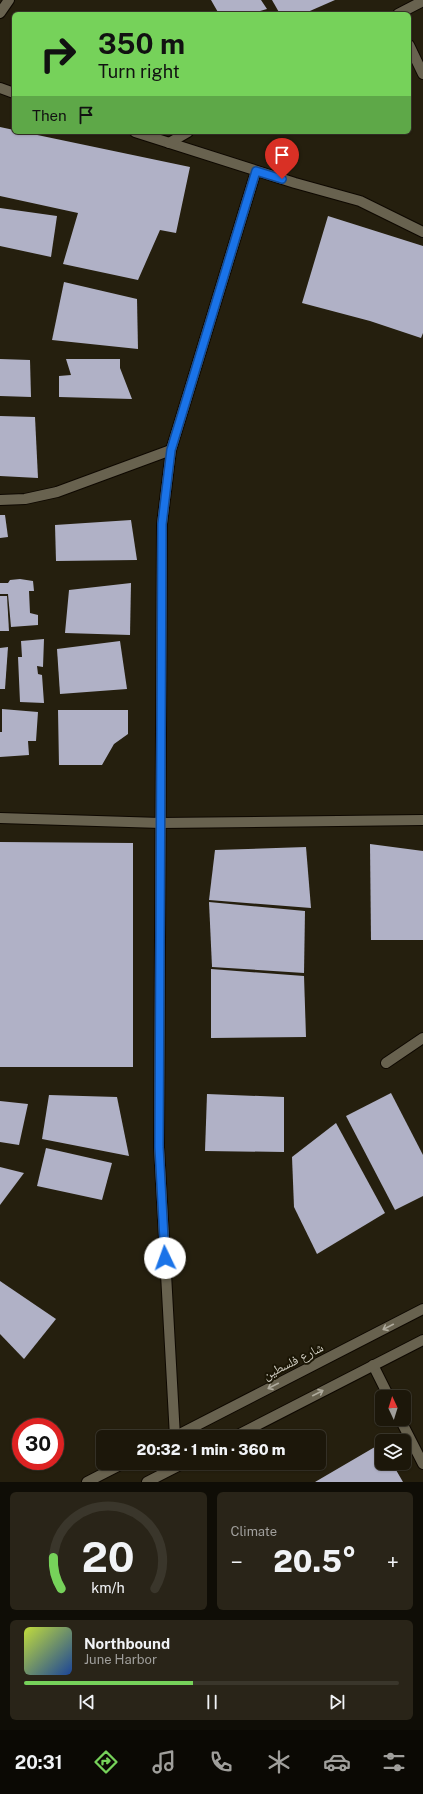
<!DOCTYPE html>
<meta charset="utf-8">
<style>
:root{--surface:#1c170a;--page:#292418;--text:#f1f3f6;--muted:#a09f9c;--line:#3a362b;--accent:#76d25a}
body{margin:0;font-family:"Public Sans","Noto Naskh Arabic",sans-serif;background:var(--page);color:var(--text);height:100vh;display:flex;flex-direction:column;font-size:15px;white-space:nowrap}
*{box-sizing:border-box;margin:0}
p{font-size:13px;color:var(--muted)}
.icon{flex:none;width:22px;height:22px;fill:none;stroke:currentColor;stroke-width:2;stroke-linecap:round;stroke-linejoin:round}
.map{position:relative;height:1482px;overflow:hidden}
.side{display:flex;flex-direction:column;gap:10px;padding:10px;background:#0f0d06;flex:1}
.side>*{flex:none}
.top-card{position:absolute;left:12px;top:12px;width:399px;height:122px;border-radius:6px;box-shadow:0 1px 3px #0004,0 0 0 1px var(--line);background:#76d25a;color:#111;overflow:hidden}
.needle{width:26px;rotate:356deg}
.tools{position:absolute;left:375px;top:1390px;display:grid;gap:8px}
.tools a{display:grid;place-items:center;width:36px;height:36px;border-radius:6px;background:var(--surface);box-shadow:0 1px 3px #0004,0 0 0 1px var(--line);font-size:20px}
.speed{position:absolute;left:12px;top:1418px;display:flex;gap:8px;font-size:20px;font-weight:700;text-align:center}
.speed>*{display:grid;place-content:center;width:52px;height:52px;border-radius:50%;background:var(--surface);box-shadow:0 1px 3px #0004,0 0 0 1px var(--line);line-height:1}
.speed .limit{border:6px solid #d22;background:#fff;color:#111}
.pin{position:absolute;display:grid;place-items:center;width:34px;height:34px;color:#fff;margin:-41px -17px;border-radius:50% 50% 50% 0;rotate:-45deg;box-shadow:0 0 4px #0007}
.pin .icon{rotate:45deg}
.me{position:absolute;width:44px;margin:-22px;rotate:357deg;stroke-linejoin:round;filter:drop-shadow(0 0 3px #0008)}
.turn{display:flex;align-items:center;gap:14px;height:84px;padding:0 20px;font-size:18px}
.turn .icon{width:52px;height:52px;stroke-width:2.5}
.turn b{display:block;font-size:28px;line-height:34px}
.then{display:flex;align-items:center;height:38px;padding:0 20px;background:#0003;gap:8px;font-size:15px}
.big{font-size:30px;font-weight:800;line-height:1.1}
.side .widget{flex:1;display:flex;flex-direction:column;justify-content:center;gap:6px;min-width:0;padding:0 14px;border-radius:6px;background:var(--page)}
.side .dial{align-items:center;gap:0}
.dial svg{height:104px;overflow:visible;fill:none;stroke:var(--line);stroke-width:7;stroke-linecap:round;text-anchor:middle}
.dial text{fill:var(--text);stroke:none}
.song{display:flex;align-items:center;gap:12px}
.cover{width:48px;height:48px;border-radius:6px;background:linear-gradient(135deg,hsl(70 70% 55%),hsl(220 70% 35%))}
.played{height:4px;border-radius:2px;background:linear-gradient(90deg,var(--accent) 45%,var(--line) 45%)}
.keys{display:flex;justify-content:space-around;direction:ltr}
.heat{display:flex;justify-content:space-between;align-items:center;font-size:22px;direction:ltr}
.side .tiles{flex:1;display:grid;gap:10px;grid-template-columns:1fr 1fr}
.widget:last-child{grid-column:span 2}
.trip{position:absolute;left:96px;top:1430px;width:230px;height:40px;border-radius:6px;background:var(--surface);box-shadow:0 1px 3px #0004,0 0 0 1px var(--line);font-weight:800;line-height:40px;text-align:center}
.tab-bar{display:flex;height:64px;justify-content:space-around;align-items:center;background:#0b0904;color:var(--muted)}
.tab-bar .icon{width:28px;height:28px}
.tab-bar .selected{color:var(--accent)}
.tab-bar b{font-size:18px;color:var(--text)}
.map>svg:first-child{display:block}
.building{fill:#b0b1c6}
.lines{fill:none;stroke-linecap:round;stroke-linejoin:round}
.minor-casing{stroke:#0e0800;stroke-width:12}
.tertiary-casing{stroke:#0e0800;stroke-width:12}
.minor{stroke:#68624f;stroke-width:10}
.tertiary{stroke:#68624f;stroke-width:10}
.oneway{stroke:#afab9d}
.route-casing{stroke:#114b97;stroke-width:10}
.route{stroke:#1a73e8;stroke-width:7}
.labels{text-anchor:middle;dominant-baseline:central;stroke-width:4;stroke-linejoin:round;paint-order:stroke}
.street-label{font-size:13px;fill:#d5d2c7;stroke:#1b1605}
</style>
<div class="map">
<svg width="423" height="1482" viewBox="0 0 423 1482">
<rect width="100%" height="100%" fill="#251f0e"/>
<g class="building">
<polygon points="211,0 261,0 267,9 253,13 254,14 219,14"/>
<polygon points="272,0 335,0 303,14 280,14"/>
<polygon points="0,127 14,130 14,132 23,132 190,167 176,233 160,230 138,280 63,264 78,213 0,196"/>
<polygon points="0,208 57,216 51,257 0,246"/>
<polygon points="328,216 423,246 423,333 421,338 370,321 302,303"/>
<polygon points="64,282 137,299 138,349 52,340"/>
<polygon points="0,359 30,360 31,397 0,396"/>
<polygon points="66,359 120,359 120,368 132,399 59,397 59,376 71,375"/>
<polygon points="0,416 35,417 38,478 0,476"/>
<polygon points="0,515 5,515 8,537 0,538"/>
<polygon points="131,520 137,560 56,561 55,525"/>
<polygon points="20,579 33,581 34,591 29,591 30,613 38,615 38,625 11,627 8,594 0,594 0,583 8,583 10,580"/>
<polygon points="131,583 130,635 65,633 69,590"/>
<polygon points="0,596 7,596 9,631 0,631"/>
<polygon points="44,639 43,667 37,666 38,674 42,675 44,703 20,702 18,657 22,657 21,641"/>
<polygon points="120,641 127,689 60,694 57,649"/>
<polygon points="8,647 5,689 0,689 0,648"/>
<polygon points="2,709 38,712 36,741 28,741 29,755 0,757 0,732 2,732"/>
<polygon points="58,710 128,710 128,734 114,744 102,765 59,765"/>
<polygon points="0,842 133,843 133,1067 0,1067"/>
<polygon points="370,844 423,851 423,940 371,940"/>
<polygon points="306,847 311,908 209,900 215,850"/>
<polygon points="209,902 305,911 304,973 212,967"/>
<polygon points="211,969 304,976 306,1037 211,1038"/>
<polygon points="391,1093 423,1155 423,1196 395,1210 346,1116"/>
<polygon points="207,1094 284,1097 284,1152 205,1151"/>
<polygon points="49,1095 117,1097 129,1156 42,1139"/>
<polygon points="0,1101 28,1104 19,1145 0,1142"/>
<polygon points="336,1123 385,1213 317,1254 294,1207 292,1157"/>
<polygon points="46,1148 112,1163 102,1200 37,1186"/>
<polygon points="0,1167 24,1173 0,1205"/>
<polygon points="0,1281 56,1319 24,1359 0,1334"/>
<polygon points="380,1444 382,1447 382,1463 392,1463 403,1482 315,1482"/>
</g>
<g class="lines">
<defs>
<g id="minor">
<polyline points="0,13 9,0"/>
<polyline points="398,14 423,1"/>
<polyline points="409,45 423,74"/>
<polyline points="0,88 14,93"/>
<polyline points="135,132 295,183 360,201 423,232"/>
<polyline points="169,143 188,132"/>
<polyline points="0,500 25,499 57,492 171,450"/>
<polyline points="0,818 161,823 423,820"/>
<polyline points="386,1063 423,1038"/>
<polyline points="373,1365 389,1397"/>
<polyline points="400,1419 423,1464"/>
<polyline points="175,1437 159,1147 162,524 171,450 256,171"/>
</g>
<g id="tertiary">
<polyline points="174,1437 423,1309"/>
<polyline points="234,1437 423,1340"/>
<polyline points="87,1482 124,1463"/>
<polyline points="147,1482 184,1463"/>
</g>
</defs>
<use href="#minor" class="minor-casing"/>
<use href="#tertiary" class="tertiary-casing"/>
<use href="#minor" class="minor"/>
<use href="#tertiary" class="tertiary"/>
</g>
<defs><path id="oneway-shaft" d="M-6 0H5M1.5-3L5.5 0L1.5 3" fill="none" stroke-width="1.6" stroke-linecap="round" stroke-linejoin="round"/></defs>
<g class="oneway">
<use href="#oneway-shaft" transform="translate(388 1327) rotate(153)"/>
<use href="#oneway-shaft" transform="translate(273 1386) rotate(153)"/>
<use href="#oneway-shaft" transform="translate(318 1393) rotate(-27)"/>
</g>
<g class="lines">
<defs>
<polyline id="route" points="165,1258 159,1147 162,524 171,450 256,171 282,179"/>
</defs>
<use href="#route" class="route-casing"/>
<use href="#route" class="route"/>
</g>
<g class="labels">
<g class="street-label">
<text transform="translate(293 1361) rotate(-27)">شارع فلسطين</text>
</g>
</g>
</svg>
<div class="tools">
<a><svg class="needle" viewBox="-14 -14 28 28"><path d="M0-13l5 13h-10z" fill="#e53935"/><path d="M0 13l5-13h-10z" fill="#a09f9c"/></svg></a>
<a><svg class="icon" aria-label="layers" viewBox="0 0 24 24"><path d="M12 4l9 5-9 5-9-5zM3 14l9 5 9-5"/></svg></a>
</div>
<div class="speed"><div class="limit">30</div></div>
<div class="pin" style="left:282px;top:179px;background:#d93025"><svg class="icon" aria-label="arrive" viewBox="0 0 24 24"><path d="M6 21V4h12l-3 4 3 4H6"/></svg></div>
<svg class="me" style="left:165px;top:1258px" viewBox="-20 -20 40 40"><circle r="19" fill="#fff"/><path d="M0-13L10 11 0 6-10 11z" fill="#1a73e8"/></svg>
<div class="trip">20:32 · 1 min · 360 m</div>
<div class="top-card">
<div class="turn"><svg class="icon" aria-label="right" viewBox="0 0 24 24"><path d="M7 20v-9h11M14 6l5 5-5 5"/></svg><div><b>350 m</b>Turn right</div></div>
<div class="then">Then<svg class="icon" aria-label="arrive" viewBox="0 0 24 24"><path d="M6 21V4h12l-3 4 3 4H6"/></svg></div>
</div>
</div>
<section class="side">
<div class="tiles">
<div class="widget dial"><svg viewBox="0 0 100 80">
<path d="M14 69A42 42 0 1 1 86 69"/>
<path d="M14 69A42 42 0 0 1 8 45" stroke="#76d25a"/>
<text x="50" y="56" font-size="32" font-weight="700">20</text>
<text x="50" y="72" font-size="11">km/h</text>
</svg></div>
<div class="widget"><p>Climate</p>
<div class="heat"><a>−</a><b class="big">20.5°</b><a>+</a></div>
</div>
<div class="widget">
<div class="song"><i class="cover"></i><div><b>Northbound</b><p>June Harbor</p></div></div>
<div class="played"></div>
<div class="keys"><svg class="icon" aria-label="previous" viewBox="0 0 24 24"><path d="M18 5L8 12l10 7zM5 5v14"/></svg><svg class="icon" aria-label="pause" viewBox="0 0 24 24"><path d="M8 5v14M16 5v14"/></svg><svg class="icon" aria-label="next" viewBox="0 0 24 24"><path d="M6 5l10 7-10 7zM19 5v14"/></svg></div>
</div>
</div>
</section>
<nav class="tab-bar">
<b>20:31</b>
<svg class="icon selected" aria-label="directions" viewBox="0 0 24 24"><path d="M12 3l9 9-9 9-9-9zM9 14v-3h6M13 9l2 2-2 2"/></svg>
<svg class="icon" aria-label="music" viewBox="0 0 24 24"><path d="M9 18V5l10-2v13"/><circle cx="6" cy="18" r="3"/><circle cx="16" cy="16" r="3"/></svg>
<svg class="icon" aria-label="phone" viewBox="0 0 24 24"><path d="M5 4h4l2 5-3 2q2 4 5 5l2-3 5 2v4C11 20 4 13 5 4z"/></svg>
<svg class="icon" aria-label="climate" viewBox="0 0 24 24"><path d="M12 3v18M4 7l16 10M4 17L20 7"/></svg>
<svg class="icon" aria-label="car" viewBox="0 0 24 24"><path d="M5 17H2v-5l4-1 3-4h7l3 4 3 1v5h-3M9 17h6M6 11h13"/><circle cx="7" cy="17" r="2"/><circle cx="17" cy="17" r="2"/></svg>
<svg class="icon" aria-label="filters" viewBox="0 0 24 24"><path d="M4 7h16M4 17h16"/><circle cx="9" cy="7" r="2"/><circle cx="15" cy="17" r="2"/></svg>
</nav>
